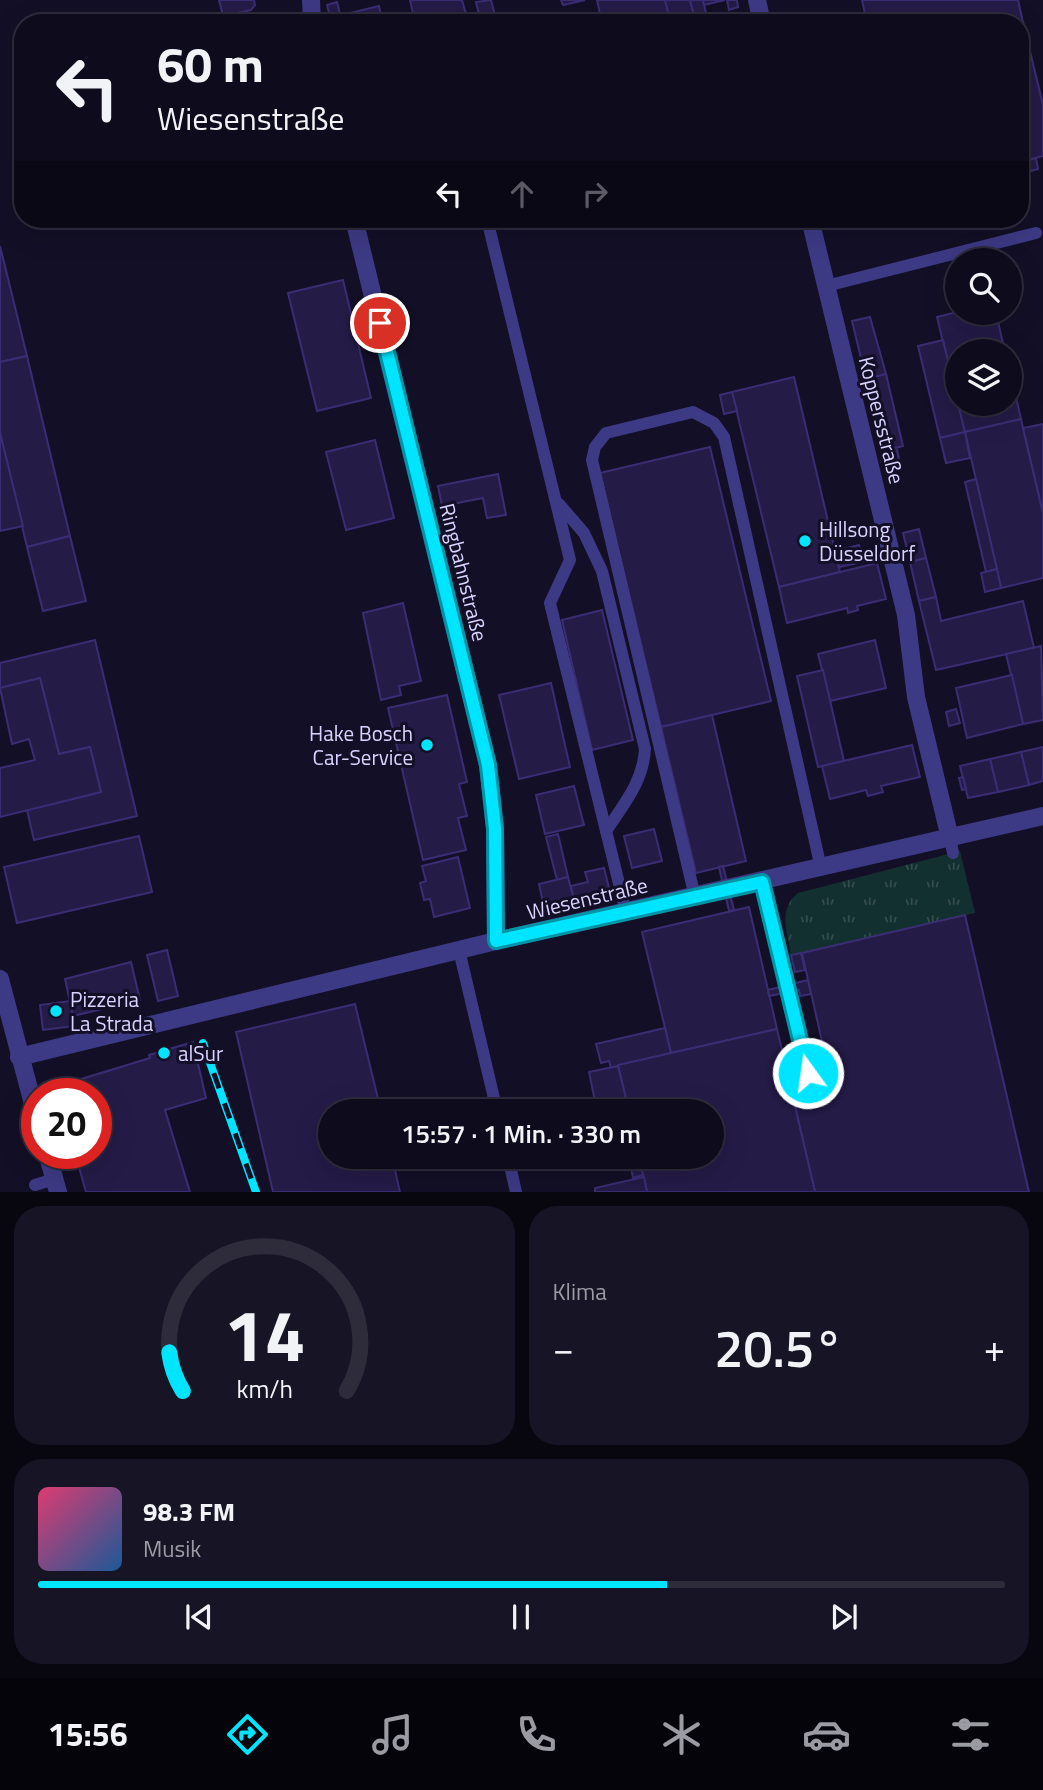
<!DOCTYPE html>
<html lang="de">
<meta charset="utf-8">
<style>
:root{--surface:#0e0b1c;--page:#171425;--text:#f1f3f6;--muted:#9b9ba3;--line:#2e2b3b;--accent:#00e5ff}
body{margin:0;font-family:"Titillium Web",sans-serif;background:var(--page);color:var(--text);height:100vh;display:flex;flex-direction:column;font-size:26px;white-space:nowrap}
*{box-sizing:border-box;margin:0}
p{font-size:23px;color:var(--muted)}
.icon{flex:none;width:38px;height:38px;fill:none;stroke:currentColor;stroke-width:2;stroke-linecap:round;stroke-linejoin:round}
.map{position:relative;height:1192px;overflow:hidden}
.details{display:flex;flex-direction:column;gap:14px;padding:14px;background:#08060f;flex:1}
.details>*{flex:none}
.banner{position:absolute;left:14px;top:14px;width:1015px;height:214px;border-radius:28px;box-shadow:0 7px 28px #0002,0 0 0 2px var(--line);background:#0e0b1c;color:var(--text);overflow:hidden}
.buttons{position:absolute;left:945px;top:248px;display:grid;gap:14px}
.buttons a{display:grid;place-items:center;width:77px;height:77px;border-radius:50%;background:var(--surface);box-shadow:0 7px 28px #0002,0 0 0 2px var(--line);font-size:35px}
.speed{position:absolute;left:21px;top:1078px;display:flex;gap:14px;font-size:35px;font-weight:700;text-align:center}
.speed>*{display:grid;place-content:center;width:91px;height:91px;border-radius:50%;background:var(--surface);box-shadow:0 7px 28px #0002,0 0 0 2px var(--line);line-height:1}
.speed .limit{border:10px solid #d22;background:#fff;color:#111}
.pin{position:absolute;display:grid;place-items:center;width:60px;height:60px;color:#fff;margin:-30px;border:4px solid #fff;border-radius:50%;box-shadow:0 2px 7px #0007}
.me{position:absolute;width:77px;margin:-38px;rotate:346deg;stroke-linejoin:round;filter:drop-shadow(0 0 5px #0008)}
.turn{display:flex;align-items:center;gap:24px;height:147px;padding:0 28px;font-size:32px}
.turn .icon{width:91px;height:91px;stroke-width:2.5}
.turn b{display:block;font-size:49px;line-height:60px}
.lanes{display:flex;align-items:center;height:66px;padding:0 28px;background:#0003;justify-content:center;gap:35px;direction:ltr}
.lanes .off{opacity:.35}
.big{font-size:52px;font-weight:600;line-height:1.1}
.details .card{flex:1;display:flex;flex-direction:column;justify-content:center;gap:10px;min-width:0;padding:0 24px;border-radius:28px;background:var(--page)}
.details .dial{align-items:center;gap:0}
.dial svg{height:182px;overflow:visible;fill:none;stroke:var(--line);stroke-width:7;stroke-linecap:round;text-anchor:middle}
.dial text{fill:var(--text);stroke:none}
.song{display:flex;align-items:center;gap:21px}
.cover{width:84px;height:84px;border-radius:10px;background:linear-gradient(135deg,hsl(340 70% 55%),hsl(210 70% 35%))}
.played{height:7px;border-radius:4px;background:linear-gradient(90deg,var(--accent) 65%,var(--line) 65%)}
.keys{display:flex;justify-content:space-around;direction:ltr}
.heat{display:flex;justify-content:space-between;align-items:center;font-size:38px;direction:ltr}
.details .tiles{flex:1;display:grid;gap:14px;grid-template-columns:1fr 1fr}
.card:last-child{grid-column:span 2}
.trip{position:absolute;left:318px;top:1099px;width:406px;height:70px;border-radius:35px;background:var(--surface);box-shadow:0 7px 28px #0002,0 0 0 2px var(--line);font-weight:600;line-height:70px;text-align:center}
.dock{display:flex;height:112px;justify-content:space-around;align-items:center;background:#06040b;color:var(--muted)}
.dock .icon{width:49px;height:49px}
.dock .active{color:var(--accent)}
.dock b{font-size:32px;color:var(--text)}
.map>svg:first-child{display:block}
.grass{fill:url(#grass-tufts)}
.building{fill:#241b47;stroke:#3b2d73;stroke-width:2}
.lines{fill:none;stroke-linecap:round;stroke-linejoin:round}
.service{stroke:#3d3a85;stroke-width:12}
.minor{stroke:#3d3a85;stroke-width:18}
.rail-casing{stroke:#00e5ff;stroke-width:8}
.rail{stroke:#130f26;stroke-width:5;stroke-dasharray:16;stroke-linecap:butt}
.route-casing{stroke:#0095a6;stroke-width:18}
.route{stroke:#00e5ff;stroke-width:12}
.poi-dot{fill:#00e5ff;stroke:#130f26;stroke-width:2.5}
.labels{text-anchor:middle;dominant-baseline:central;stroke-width:6;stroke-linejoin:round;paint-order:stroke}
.street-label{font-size:21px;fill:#d9d4ff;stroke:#130f26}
.poi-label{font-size:21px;fill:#d9d4ff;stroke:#130f26;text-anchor:start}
</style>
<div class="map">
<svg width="1043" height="1192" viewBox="0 0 1043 1192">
<defs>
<pattern id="grass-tufts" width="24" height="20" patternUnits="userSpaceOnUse" patternTransform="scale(1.75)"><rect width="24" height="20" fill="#12302f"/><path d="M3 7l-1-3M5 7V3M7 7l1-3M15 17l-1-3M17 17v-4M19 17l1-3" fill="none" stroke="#344d4e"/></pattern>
</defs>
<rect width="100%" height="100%" fill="#130f26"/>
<path class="grass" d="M960 851 975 913 791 955C787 932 778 909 798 893Z"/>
<g class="building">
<polygon points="219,0 254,0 255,5 251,10 223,16"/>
<polygon points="410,0 462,0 468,21 415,23"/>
<polygon points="491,0 497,23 481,23 476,2"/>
<polygon points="561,0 585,0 563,5"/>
<polygon points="597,0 665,0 671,23 602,23"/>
<polygon points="665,0 690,0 696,23 671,23"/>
<polygon points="690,0 703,0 708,22 696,23"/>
<polygon points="703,0 725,0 704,5"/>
<polygon points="727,0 737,0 738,7 729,10"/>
<polygon points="862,0 1018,0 1023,22 867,23"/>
<polygon points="337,2 340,14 330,16 327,5"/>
<polygon points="379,6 383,23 331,23 330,18"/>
<polygon points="279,13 281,23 239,23"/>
<polygon points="1023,22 1043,105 1043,156 1020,162 1020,23"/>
<polygon points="1036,158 1038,169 1020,174 1020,162"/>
<polygon points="0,246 27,356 0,362"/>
<polygon points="343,280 371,398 317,411 288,293"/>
<polygon points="957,312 996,313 1005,352 957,352 957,401 937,317"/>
<polygon points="870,317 886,374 866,379 852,321"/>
<polygon points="943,340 965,432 940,438 918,346"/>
<polygon points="27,356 70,536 27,547 0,433 0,362"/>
<polygon points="1010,370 1021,419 965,432 958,404 1010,404"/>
<polygon points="886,374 903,446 884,451 866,379"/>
<polygon points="794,377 840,572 779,587 732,392"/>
<polygon points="732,392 737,411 724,414 720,395"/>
<polygon points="1021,419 1043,513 1043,578 1001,588 965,432"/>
<polygon points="1043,424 1043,513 1023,428"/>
<polygon points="965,432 970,458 946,463 940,438"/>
<polygon points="0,433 23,526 0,531"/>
<polygon points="375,440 394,518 346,530 326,452"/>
<polygon points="710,447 771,701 661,727 600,473"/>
<polygon points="897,450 901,468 892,471 887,453"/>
<polygon points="498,474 506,515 487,518 483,498 442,506 438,486"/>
<polygon points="976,479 997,569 986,572 965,482"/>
<polygon points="919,529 926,558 910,562 903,533"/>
<polygon points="70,536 86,601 43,611 27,547"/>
<polygon points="859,545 863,562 839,567 835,551"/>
<polygon points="926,558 936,597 919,601 910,562"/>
<polygon points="877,563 886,599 857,606 858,610 848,613 847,608 787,623 779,587"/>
<polygon points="997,569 1001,588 985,592 981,573"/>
<polygon points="936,597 941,621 1023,601 1034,648 936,670 919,601"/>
<polygon points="403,603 421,681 399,686 401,695 381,700 363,613"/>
<polygon points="602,610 633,740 592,750 562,620"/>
<polygon points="95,640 137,816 34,840 27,810 101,792 90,747 59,754 40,678 0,688 0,663"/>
<polygon points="875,640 886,688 830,701 818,654"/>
<polygon points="1041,646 1043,720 1023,724 1006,654"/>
<polygon points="823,670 844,761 818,767 797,676"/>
<polygon points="1012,675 1023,724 967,738 956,688"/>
<polygon points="40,678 59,754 90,747 101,792 0,817 0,768 35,760 29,739 12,744 0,688"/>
<polygon points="551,683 570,767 519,779 499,695"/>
<polygon points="447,695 467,782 459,784 467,816 458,818 466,850 423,860 388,708"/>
<polygon points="956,709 960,723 949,726 946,712"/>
<polygon points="712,715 746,861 696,873 661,727"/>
<polygon points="912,745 920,777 881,786 883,792 868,796 866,790 830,799 822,766"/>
<polygon points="1043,747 1043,781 1029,785 1021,752"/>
<polygon points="1021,752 1029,785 998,792 990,759"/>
<polygon points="990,759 998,792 968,798 960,766"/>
<polygon points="963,777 966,789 962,790 959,778"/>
<polygon points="574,786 584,825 545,834 536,795"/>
<polygon points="654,829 662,861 632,868 624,836"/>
<polygon points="558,834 568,877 557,880 546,837"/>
<polygon points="139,836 152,892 17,923 4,867"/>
<polygon points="458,857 470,908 434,917 430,899 424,900 420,883 426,881 422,866"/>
<polygon points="723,866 734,910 729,911 719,867"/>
<polygon points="604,868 611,896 575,904 571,886 588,882 585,872"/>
<polygon points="568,877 575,904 545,911 539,884"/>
<polygon points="749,907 777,1029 671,1053 642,932"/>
<polygon points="965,915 1029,1192 815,1192 788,1077 828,1068 802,953"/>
<polygon points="167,950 178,996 158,1001 147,955"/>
<polygon points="801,953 805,970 795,972 791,955"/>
<polygon points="131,962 140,1000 73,1016 65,979"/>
<polygon points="808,980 811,994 800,996 799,990 769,996 768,990"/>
<polygon points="70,1001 75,1026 43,1030 40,1005"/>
<polygon points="355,1004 381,1111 331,1111 331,1157 392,1157 400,1192 273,1192 236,1032"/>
<polygon points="665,1028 671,1053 611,1068 609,1061 601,1063 596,1044"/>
<polygon points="777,1029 815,1192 647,1192 639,1157 712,1157 712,1111 629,1111 618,1065"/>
<polygon points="193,1042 206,1098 165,1110 190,1192 86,1192 75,1153 96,1153 96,1094 57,1094 55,1087 150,1058 149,1055"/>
<polygon points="618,1066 629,1111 597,1111 589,1072"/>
<polygon points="629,1157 639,1157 643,1175 633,1178"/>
<polygon points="644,1177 647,1192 595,1192 595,1188"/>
</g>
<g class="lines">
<g class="service">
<polyline points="487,219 570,560 550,603 626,912"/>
<polyline points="826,286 1036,233"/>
<path d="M559 504 584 533 602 571 645 749C643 782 624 804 606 831"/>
<polyline points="950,838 953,853"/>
<polyline points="762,882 808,1073"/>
<polyline points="695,897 592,460 595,447 606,433 693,412 714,423 724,437 821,868"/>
<polyline points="459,950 497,1111"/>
<polyline points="508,1157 516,1192"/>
<polyline points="35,1185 54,1179"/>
</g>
<g class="minor">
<polyline points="311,0 312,23"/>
<polyline points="757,0 762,23"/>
<polyline points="354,219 488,765 495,829 496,941"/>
<polyline points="810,219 906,615 916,697 950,838"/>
<polyline points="0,979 37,1119"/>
<polyline points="19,1057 496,941 1043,816"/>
<polyline points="47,1153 58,1192"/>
</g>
<defs>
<polyline id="rail" points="203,1043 256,1192"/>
</defs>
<use href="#rail" class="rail-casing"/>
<use href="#rail" class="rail"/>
</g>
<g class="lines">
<defs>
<polyline id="route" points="380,323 488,765 495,829 496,941 762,882 808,1073"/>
</defs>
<use href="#route" class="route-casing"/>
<use href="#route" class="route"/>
</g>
<g class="poi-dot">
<circle cx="805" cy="541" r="7"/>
<circle cx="427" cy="745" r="7"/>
<circle cx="56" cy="1011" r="7"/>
<circle cx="164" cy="1053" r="7"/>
</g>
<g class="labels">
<g class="street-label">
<text transform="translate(882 420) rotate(76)">Koppersstraße</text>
<text transform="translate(464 572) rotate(76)">Ringbahnstraße</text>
<text transform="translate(587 898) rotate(-13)">Wiesenstraße</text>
</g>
<g class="poi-label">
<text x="819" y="529">Hillsong<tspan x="819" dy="24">Düsseldorf</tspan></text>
<text x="413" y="733" text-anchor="end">Hake Bosch<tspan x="413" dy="24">Car-Service</tspan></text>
<text x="70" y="999">Pizzeria<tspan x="70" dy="24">La Strada</tspan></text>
<text x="178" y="1053">alSur</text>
</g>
</g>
</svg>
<div class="buttons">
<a><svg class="icon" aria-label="search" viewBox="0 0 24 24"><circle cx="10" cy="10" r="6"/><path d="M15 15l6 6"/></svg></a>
<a><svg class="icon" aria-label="layers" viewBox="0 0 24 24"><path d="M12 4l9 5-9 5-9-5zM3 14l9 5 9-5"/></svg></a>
</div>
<div class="speed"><div class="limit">20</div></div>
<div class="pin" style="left:380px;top:323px;background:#d93025"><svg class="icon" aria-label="arrive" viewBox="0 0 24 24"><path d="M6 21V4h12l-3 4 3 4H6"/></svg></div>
<svg class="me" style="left:808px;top:1073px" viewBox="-20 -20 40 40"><circle r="17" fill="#00e5ff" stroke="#fff" stroke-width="3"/><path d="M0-11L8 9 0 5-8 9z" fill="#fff"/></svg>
<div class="trip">15:57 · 1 Min. · 330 m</div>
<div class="banner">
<div class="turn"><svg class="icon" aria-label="left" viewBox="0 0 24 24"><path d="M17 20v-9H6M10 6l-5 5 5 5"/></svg><div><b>60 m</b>Wiesenstraße</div></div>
<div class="lanes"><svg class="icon" aria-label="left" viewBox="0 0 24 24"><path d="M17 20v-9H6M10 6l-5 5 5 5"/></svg><svg class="icon off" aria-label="ahead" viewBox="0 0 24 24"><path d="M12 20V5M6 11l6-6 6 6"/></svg><svg class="icon off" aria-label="right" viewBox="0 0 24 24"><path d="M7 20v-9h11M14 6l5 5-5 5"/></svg></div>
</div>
</div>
<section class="details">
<div class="tiles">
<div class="card dial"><svg viewBox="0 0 100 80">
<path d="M14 69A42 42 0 1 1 86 69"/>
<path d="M14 69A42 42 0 0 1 8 52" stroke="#00e5ff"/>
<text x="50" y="56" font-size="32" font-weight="700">14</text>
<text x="50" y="72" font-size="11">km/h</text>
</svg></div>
<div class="card"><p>Klima</p>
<div class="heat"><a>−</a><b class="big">20.5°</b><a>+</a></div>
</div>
<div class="card">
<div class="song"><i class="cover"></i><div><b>98.3 FM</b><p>Musik</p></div></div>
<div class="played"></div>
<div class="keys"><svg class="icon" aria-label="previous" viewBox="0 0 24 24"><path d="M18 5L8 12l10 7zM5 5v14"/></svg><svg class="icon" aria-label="pause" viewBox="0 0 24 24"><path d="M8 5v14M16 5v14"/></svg><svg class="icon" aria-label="next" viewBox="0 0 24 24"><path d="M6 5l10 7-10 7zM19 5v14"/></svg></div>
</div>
</div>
</section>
<nav class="dock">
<b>15:56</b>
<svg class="icon active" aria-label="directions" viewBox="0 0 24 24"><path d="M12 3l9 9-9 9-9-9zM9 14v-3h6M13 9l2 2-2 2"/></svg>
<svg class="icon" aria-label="music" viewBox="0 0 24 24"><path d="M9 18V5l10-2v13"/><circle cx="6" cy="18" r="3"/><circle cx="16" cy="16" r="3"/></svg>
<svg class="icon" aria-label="phone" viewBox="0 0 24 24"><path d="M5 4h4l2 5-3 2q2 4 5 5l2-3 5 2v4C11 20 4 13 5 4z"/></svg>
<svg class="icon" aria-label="climate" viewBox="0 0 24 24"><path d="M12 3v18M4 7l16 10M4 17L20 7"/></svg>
<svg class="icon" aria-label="car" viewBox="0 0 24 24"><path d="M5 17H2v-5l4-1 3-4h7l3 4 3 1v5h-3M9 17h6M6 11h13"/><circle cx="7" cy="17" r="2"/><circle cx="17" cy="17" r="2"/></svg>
<svg class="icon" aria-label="filters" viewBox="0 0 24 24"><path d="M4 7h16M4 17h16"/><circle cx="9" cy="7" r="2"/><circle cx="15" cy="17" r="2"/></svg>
</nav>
